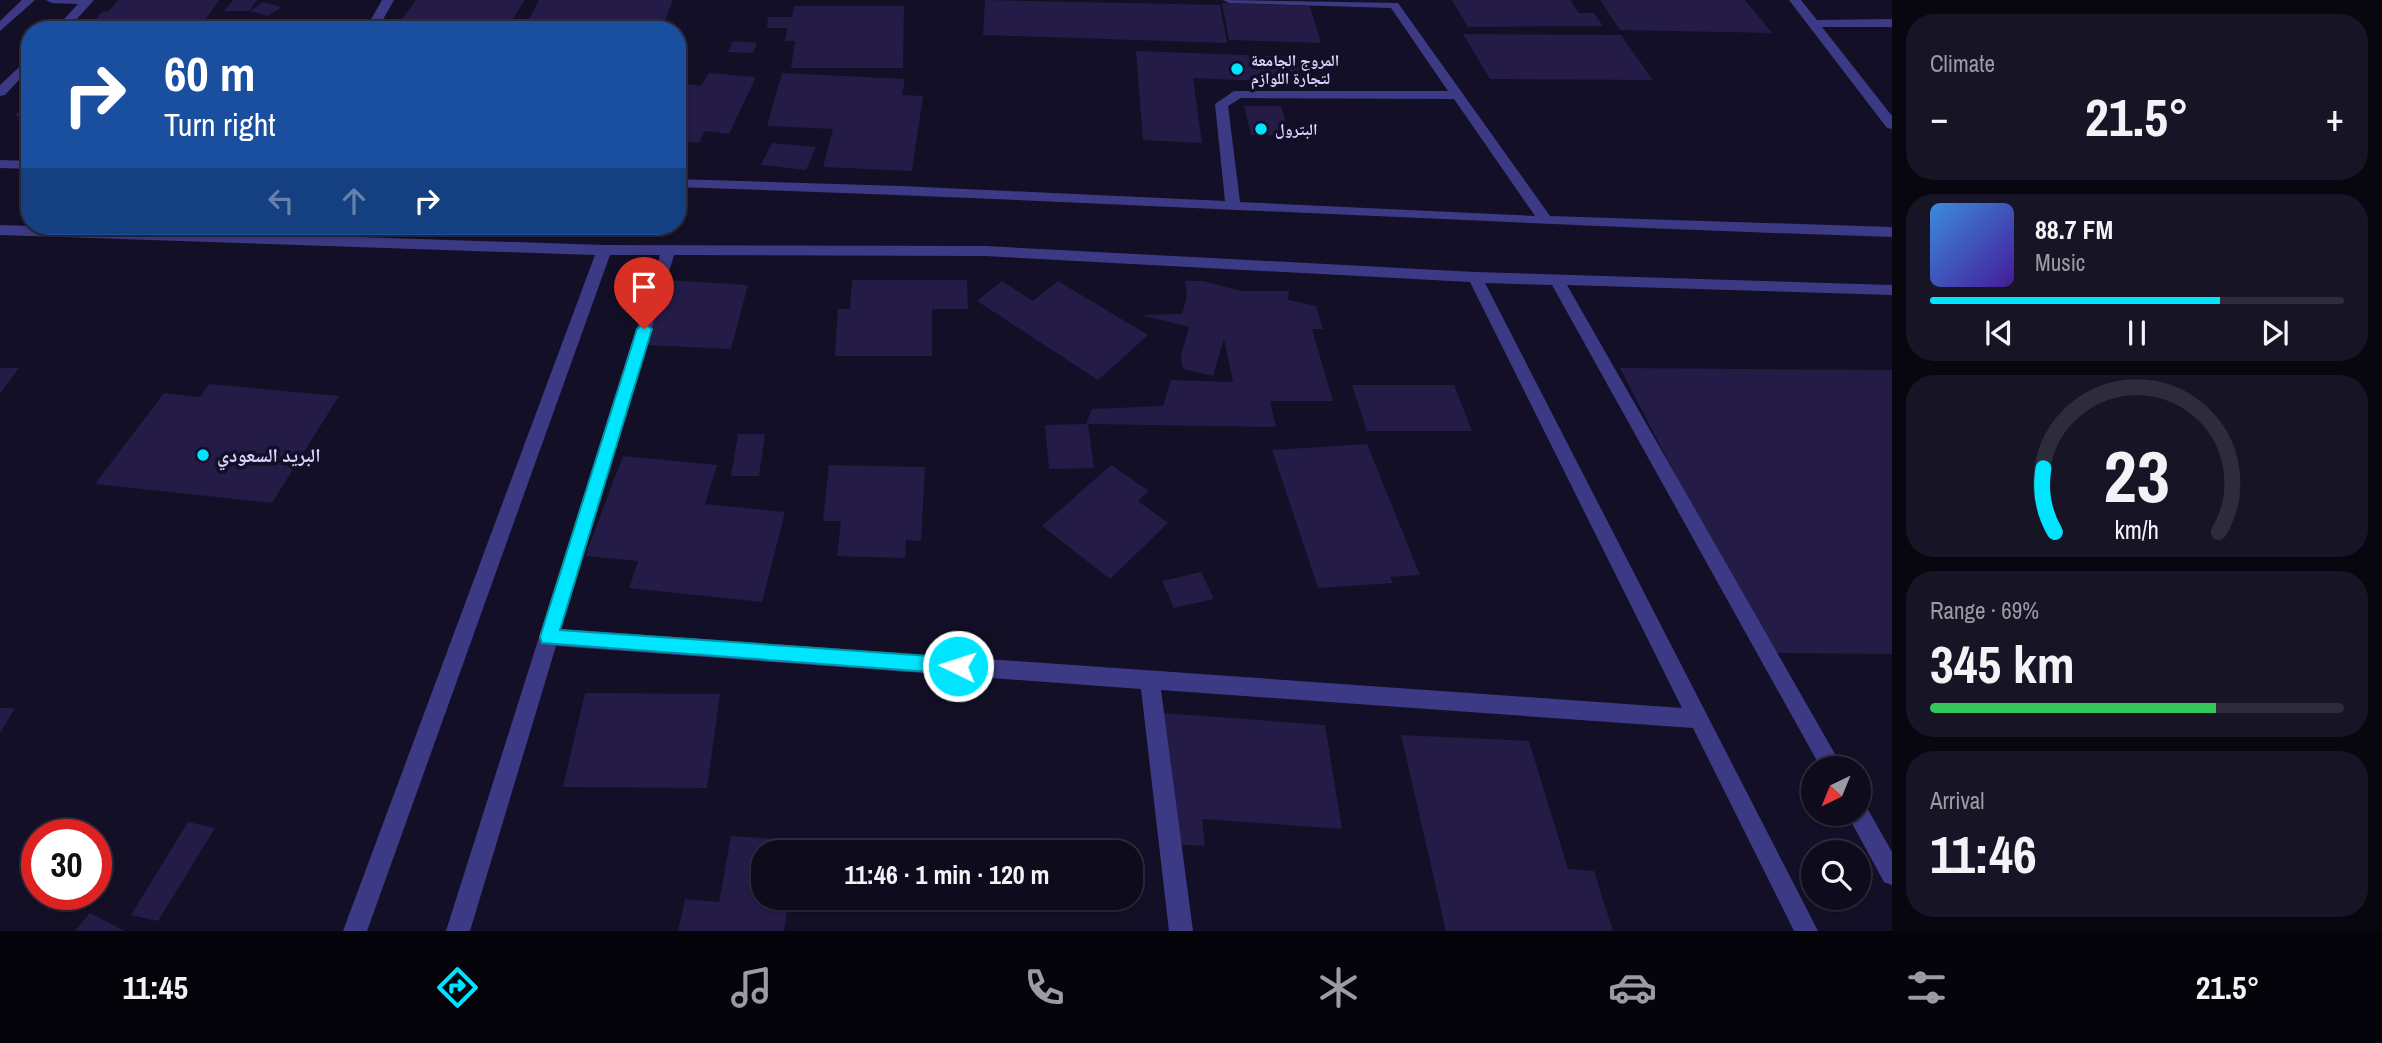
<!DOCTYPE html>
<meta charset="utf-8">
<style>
:root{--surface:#0e0b1c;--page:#171425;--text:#f1f3f6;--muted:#9b9ba3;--line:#2e2b3b;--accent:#00e5ff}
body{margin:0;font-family:"Archivo Narrow","Noto Naskh Arabic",sans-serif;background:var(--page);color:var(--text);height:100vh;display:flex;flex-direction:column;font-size:26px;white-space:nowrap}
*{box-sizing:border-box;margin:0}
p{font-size:23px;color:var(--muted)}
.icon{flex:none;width:38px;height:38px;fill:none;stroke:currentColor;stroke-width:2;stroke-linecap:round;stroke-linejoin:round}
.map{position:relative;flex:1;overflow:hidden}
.details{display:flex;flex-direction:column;gap:14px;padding:14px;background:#08060f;width:490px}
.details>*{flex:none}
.guide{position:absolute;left:21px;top:21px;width:665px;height:214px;border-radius:28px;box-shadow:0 2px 5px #0004,0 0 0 2px var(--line);background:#1a4fa0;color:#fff;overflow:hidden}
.needle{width:46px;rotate:223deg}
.fabs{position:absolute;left:1801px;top:756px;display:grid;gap:14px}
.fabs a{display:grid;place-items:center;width:70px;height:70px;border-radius:50%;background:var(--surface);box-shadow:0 2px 5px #0004,0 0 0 2px var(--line);font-size:35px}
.speed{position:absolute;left:21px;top:819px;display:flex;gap:14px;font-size:35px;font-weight:700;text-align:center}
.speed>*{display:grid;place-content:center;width:91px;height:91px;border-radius:50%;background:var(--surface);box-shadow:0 2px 5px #0004,0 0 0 2px var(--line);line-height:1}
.speed .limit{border:10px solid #d22;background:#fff;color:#111}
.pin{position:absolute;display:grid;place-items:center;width:60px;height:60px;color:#fff;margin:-72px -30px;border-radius:50% 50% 50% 0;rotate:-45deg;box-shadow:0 0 7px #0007}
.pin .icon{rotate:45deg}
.me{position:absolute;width:77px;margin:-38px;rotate:274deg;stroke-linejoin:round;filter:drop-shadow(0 0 5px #0008)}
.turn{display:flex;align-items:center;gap:24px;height:147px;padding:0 28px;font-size:32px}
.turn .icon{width:91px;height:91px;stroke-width:2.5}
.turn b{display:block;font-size:49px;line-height:60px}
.lanes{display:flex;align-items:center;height:66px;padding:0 28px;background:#0003;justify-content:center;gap:35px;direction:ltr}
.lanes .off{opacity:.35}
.big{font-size:52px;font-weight:700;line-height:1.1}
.details .widget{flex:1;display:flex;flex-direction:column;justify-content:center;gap:10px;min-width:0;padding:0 24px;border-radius:28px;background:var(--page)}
.details .dial{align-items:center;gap:0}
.dial svg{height:182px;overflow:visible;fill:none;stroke:var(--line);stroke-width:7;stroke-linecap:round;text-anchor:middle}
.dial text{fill:var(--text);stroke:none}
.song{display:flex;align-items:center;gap:21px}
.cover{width:84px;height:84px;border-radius:10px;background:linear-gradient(135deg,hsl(210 70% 55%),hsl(260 70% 35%))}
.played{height:7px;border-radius:4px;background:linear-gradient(90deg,var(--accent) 70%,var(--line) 70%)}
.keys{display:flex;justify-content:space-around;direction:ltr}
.heat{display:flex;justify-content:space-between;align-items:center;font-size:38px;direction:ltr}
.charge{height:10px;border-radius:5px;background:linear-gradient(90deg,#34c759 69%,var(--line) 0)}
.trip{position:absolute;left:751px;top:840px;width:392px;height:70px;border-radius:28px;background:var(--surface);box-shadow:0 2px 5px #0004,0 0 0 2px var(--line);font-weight:700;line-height:70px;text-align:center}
.dock{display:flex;height:112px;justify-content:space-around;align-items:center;background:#06040b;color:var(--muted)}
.dock .icon{width:49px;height:49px}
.dock .on{color:var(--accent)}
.dock b{font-size:32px;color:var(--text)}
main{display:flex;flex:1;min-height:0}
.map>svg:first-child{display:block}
.building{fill:#241b47}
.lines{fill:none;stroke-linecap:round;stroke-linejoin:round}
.minor{fill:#3d3a85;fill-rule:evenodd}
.route{fill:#00e5ff;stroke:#0095a6;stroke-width:2}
.poi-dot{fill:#00e5ff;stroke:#130f26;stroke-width:2.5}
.labels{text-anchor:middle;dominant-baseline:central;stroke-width:7;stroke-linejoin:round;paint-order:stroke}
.far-poi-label{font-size:16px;font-weight:bold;fill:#d9d4ff;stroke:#130f26;text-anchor:start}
.poi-label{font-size:19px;font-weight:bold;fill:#d9d4ff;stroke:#130f26;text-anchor:start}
</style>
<main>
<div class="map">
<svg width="1892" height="931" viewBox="0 0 1892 931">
<rect width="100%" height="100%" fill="#130f26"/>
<g class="building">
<polygon points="118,0 219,0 198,30 87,30 102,12 109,11"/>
<polygon points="233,0 257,0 249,11 224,11"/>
<polygon points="416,0 525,0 506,30 394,30"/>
<polygon points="539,0 673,0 661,30 523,30"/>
<polygon points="985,0 1220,5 1227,43 983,35"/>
<polygon points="1452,0 1570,0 1579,13 1594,13 1603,26 1468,27"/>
<polygon points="1600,0 1745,0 1772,33 1620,30"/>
<polygon points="263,2 282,7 268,16 250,11"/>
<polygon points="1222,3 1310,6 1321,43 1229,40"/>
<polygon points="794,6 904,6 903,68 791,68 795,41 785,41 787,28 767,28 768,17 792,17"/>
<polygon points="225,19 253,20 245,30 216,30"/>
<polygon points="254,23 278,23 273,30 249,30"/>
<polygon points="1463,34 1621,35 1653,80 1490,79"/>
<polygon points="733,41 757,43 753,53 728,52"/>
<polygon points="1136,51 1298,57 1304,83 1193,78 1202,143 1143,140"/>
<polygon points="709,73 756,77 729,134 705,131 699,143 677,141 677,83 701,86"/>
<polygon points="782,73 905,79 902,95 923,96 912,171 823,167 833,129 767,126"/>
<polygon points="30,100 30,117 14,116"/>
<polygon points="1244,106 1281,106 1290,136 1251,135"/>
<polygon points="772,143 816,147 806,170 761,165"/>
<polygon points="668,280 748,285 731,349 646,345"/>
<polygon points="852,280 967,280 968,309 932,309 932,356 835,356 838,309 850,309"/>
<polygon points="1002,281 1033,301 1058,281 1148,335 1098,380 977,301"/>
<polygon points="1185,281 1203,281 1242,291 1289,291 1288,300 1316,306 1323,329 1312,329 1333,401 1270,401 1276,427 1088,424 1094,468 1049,469 1045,425 1086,424 1092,409 1163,406 1171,380 1233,382 1224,339 1213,376 1183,369 1181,356 1189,327 1141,315 1182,314 1187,296"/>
<polygon points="0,368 19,368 0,394"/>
<polygon points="1620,368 1892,370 1892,654 1768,653"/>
<polygon points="209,384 339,396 272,503 95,484 164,393 200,397"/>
<polygon points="1352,385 1454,385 1472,431 1367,431"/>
<polygon points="738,434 765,434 759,476 731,476"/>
<polygon points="1367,444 1420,575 1390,577 1393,583 1318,588 1272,450"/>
<polygon points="623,456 717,465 705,504 785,512 762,602 629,588 638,561 585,556"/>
<polygon points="829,465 925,467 921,541 906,540 905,558 837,556 841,521 823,521"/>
<polygon points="1111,465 1149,491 1138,501 1168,523 1110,579 1042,526"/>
<polygon points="1201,572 1214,599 1174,608 1162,581"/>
<polygon points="585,693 720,694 707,788 563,787"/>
<polygon points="0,708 15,708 0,733"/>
<polygon points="1162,713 1325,725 1342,829 1202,819 1205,846 1168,844"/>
<polygon points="1401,735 1529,741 1568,869 1594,871 1613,931 1446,931"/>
<polygon points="188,822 215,828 158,921 131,915"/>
<polygon points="731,836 797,840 795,852 763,852 763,898 789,898 784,931 678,931 685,899 719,902"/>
<polygon points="90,913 125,931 75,931"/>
</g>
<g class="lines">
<g class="minor">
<polygon points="22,0 35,0 0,31 0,21"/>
<polygon points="46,0 94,0 67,30 54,30 78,4 52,3"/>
<polygon points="382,0 394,0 377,30 365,30"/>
<path d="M1223 0 1398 3 1550 216 1892 227V237C1487 224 1082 200 677 187V179L901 186 1225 201 1215 104 1234 91H1448L1391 8 1229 3ZM1241 98 1454 99 1535 216 1240 202 1228 106Z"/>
<polygon points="1789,0 1801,0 1817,20 1892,19 1892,27 1822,27 1892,116 1892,129 1887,128"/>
<polygon points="30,57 30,68 5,95 0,96 0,85"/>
<polygon points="0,160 30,161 30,169 0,168"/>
<path d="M0 225 604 245 985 246 1475 272 1892 285V295L1567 285 1843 768H1821L1552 285 1485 283 1818 931H1794L1693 728 1161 690 1193 931H1169L1141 689 556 646 470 931H446L660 255H610L367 931H343L595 255 0 235ZM674 255 985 256 1470 282 1682 708 561 629Z"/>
<polygon points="1858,803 1866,806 1892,852 1892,885 1884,882 1847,814 1858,814"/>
</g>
</g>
<polygon class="route" points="644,324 652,329 560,630 958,658 965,660 968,666 965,672 958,674 542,643 540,637 637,329"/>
<g class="poi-dot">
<circle cx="1237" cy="69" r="7"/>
<circle cx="1261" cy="129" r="7"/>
<circle cx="203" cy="455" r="7"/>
</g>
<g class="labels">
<g class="far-poi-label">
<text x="1251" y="60">المروج الجامعة<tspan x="1251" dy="18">لتجارة اللوازم</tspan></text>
<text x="1275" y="129">البترول</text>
</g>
<g class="poi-label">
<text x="217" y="455">البريد السعودي</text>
</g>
</g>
</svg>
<div class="fabs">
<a><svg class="needle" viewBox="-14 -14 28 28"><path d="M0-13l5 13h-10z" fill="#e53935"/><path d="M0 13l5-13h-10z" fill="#9b9ba3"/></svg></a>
<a><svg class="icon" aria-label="search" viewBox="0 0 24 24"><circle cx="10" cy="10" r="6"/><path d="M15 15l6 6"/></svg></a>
</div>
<div class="speed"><div class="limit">30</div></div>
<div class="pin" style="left:644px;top:329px;background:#d93025"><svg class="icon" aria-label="arrive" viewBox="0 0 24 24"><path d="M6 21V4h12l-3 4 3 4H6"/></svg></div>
<svg class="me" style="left:958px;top:666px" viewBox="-20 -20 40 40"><circle r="17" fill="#00e5ff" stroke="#fff" stroke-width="3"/><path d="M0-11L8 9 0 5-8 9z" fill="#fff"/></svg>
<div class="trip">11:46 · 1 min · 120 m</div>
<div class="guide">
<div class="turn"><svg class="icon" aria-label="right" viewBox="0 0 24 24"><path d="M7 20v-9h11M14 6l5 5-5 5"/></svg><div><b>60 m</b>Turn right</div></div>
<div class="lanes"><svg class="icon off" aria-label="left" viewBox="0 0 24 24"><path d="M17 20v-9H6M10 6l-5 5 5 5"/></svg><svg class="icon off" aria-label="ahead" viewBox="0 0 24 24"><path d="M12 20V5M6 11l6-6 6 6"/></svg><svg class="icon" aria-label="right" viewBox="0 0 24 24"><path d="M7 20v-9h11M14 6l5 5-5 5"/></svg></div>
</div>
</div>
<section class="details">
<div class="widget"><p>Climate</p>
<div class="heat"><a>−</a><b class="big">21.5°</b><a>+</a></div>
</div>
<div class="widget">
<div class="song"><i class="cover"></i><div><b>88.7 FM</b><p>Music</p></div></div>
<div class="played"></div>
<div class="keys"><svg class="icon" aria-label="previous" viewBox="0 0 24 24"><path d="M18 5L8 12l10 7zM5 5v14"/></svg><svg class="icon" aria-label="pause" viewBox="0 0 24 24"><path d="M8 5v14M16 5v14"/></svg><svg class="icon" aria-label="next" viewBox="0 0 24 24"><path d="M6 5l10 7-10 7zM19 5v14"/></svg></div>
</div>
<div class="widget dial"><svg viewBox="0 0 100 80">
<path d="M14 69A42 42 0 1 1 86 69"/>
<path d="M14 69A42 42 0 0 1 9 41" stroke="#00e5ff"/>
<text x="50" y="56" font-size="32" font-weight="700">23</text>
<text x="50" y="72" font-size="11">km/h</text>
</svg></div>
<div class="widget"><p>Range · 69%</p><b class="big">345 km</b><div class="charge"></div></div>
<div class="widget"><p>Arrival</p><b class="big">11:46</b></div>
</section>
</main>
<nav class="dock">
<b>11:45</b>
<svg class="icon on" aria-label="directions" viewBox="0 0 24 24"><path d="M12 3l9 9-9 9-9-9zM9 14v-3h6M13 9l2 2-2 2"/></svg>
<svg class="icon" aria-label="music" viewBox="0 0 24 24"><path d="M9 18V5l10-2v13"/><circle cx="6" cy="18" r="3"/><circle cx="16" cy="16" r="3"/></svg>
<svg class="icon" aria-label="phone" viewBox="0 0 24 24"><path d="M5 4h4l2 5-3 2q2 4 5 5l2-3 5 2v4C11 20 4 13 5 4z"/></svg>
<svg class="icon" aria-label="climate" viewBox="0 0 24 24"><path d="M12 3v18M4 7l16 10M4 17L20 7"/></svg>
<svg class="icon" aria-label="car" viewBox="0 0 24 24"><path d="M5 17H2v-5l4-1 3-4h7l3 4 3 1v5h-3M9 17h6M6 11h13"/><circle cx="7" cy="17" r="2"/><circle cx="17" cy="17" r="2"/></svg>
<svg class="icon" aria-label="filters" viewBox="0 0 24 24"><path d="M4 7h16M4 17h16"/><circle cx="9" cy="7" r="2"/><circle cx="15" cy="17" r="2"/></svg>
<b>21.5°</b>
</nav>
